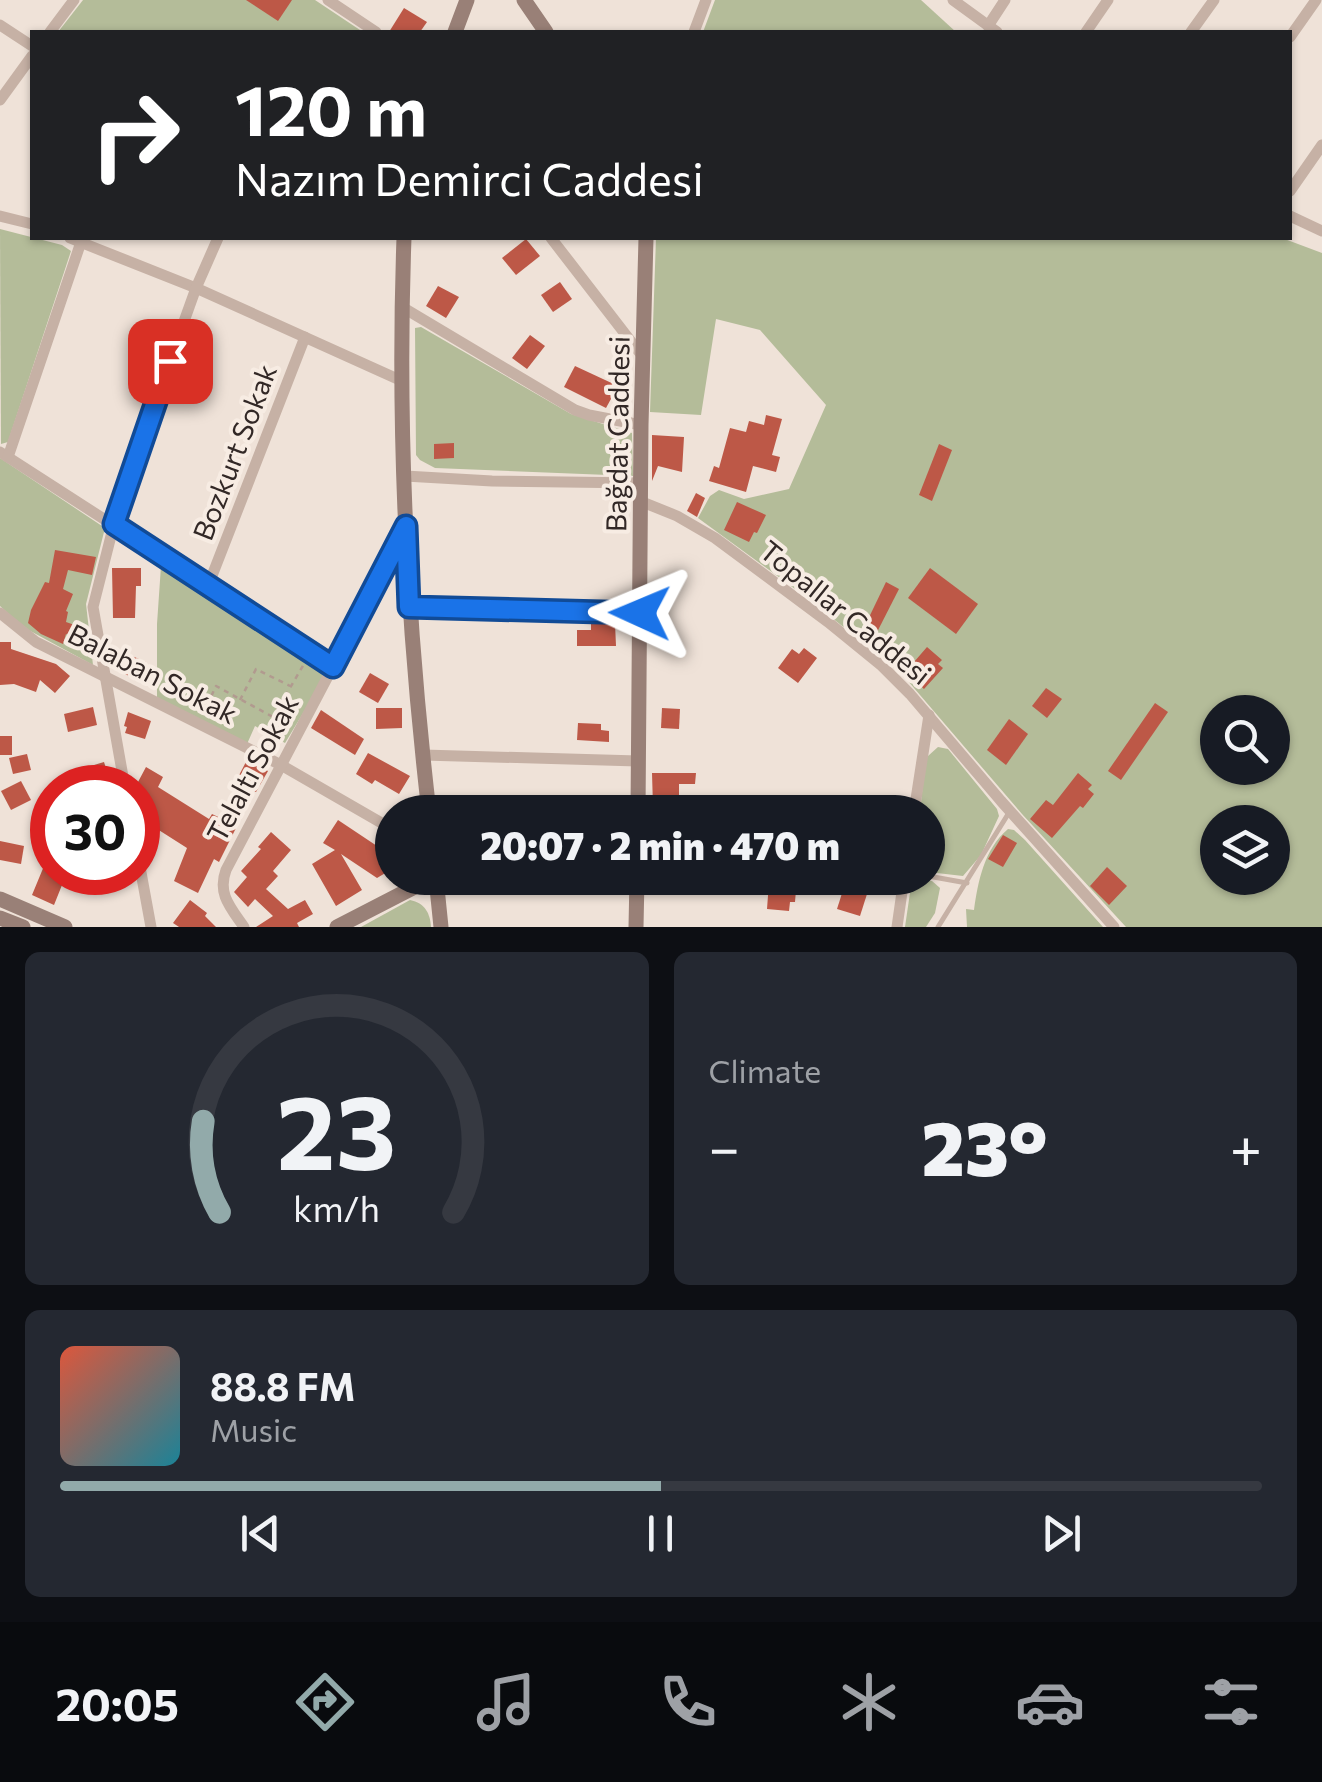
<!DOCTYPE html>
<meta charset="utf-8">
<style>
:root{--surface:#171b24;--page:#242831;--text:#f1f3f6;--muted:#9ea1a6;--line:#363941;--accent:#92aaaa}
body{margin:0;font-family:Commissioner,sans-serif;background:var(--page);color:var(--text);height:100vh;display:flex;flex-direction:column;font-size:38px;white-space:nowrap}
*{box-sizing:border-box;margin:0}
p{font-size:32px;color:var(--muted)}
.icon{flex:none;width:55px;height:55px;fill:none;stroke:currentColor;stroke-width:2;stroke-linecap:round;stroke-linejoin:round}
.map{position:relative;height:927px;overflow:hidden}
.panel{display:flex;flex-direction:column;gap:25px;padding:25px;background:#0d0f14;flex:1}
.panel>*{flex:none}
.top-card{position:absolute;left:30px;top:30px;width:1262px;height:210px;border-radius:0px;box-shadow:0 2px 8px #0004;background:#202124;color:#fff;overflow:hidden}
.buttons{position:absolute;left:1200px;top:695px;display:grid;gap:20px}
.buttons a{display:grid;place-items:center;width:90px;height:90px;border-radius:50%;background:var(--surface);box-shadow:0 2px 8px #0004;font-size:50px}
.speed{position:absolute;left:30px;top:765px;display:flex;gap:20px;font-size:50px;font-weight:700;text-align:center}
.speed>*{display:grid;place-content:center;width:130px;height:130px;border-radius:50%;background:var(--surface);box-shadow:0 2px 8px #0004;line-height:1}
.speed .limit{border:15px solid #d22;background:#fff;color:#111}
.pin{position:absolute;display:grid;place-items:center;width:85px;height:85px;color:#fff;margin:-42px;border-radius:20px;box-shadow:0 5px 15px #0006}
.me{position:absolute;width:110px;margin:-55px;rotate:271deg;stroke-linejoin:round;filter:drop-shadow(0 0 8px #0008)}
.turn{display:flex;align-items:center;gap:35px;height:210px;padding:0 40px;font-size:45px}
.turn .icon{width:130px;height:130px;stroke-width:2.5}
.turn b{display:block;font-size:70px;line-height:85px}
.big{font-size:75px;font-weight:800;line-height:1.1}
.panel .tile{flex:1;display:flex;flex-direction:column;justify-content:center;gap:15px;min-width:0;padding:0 35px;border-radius:15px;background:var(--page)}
.panel .dial{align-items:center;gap:0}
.dial svg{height:260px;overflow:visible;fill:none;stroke:var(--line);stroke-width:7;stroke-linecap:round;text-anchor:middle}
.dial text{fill:var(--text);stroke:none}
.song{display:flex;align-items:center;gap:30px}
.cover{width:120px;height:120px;border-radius:15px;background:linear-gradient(135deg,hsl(10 70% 55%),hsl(190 70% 35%))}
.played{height:10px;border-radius:5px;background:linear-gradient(90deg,var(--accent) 50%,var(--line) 50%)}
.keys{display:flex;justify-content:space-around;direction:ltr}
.heat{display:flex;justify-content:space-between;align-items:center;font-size:55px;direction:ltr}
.panel .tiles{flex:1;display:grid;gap:25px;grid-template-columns:1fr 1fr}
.tile:last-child{grid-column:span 2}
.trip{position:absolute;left:375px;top:795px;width:570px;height:100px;border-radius:50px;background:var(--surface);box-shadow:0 2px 8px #0004;font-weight:800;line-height:100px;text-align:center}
.menu{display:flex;height:160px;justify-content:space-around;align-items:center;background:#090b0e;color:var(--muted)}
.menu .icon{width:70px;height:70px}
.menu .on{color:var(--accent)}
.menu b{font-size:45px;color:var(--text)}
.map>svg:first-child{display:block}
.green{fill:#b4bc99;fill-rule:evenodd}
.building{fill:#bd5847}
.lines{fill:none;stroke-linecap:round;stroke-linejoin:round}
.path{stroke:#b19a8f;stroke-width:2.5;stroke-dasharray:5 5;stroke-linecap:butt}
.lane{stroke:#c6b1a5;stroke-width:5}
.street{stroke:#c6b1a5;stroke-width:11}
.secondary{stroke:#998077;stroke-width:15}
.route-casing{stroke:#114b97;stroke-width:25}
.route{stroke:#1a73e8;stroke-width:18}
.labels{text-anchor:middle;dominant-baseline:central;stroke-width:8;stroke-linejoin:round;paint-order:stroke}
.street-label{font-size:28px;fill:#322826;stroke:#f7ece3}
</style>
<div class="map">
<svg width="1322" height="927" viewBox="0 0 1322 927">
<rect width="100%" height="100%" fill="#efe2d8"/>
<g class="green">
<polygon points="83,0 315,0 363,32 58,32"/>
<polygon points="715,0 921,0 956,32 703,32"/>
<polygon points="0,229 62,245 71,251 8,442 1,444"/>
<path d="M656 238H1282L1322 253V927H1126L1022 814 902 674 806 597 698 518 710 496 719 490 744 499 789 489 826 405 760 330 716 319 701 415 650 412ZM1218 712H1272V768H1218ZM1218 822H1272V878H1218Z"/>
<polygon points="421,327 571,414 632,433 633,476 435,468 420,460 416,455 415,328"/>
<polygon points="0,458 105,528 86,604 93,665 23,627 0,606"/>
<polygon points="161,566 209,599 328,672 285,743 255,726 247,744 157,698 157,624"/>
<polygon points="938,747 948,749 997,809 999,816 981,855 963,876 928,872 928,812 920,812 925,763 928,756"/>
<path d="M1008 829 1014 830 1025 840 1103 927H967L966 909 974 910C978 882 984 849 1008 829Z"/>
<polygon points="912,879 932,881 940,888 935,913 926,927 905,927"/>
<path d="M410 900C425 903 430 913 431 927H361Z"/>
</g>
<g class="building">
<polygon points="246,0 292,0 278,21"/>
<polygon points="404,8 427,22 420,32 389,32"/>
<polygon points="526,239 540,256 516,275 502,258"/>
<polygon points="560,282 572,299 553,312 541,295"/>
<polygon points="438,286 459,297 446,318 426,306"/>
<polygon points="530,335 545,346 527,369 512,358"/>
<polygon points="575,366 618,386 606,408 564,387"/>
<polygon points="766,415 782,419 772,455 780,457 776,472 753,466 746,492 709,481 714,466 719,468 730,428 746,432 749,421 764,425"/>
<polygon points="652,435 684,437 682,472 658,466 652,481"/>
<polygon points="454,443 454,458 434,459 434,444"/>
<polygon points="939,444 952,450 932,501 919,495"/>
<polygon points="696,493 705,498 697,517 687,511"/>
<polygon points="737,502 766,515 757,533 754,532 749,542 724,530"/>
<polygon points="55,550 96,557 92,575 68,570 63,589 73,594 66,611 68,612 66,622 86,629 82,640 66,634 63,644 41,634 28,623 31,610 45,582 49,583"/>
<polygon points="112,568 141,568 141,586 136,586 135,618 113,618"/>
<polygon points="930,568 978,604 956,634 908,598"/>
<polygon points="886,582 899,589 873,640 861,634"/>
<polygon points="591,623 615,623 616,646 577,646 577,630 591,630"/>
<polygon points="0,642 11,642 11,649 56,664 70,676 55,693 40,680 36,692 14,684 0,685"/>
<polygon points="927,647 942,660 938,664 943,668 924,689 912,678 915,675 908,669"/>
<polygon points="804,648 817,658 798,683 778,668 792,649 799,654"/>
<polygon points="118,650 146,662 138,680 114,669 112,662"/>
<polygon points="370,673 389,684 378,703 359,692"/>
<polygon points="1046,688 1062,699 1047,718 1032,706"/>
<polygon points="1155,703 1168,712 1121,780 1108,771"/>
<polygon points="93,707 97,725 68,732 64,714"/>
<polygon points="376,708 402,708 402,728 376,729"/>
<polygon points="662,708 680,709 679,729 661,728"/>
<polygon points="321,710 364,739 355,755 311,728"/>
<polygon points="128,712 151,721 145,739 125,733 127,727 124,726"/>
<polygon points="1009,719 1028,734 1006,765 987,750"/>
<polygon points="578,723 601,724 601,730 609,731 609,742 577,740"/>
<rect x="0" y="736" width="12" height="19"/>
<polygon points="368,753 410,776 399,794 375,780 372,784 356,774"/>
<polygon points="27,754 31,770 13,774 9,758"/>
<polygon points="247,760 268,771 256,792 236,781"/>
<polygon points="104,762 111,784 101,787 100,782 89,786 84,768"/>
<polygon points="146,767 163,777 158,787 209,819 212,814 237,826 219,862 214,859 198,893 174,881 187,848 143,820 153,805 138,796 138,782"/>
<polygon points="652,773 696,773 695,784 679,784 679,807 653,807"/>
<polygon points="1078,773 1092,785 1088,789 1094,794 1083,808 1080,806 1052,838 1030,819 1046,800 1053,805"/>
<polygon points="21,781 31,800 11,810 1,791"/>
<polygon points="338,820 392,856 392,869 377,878 341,854 362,890 336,906 312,864 335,850 323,843"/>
<polygon points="271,832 291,850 273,871 278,876 266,889 288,909 305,900 313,914 297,923 299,927 256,927 273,916 255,899 248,907 234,892 247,877 241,871 261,849 258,847"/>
<polygon points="1003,835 1017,843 1003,867 988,859"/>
<polygon points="0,841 24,846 21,864 0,860"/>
<polygon points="44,866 52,870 52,872 66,875 54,905 32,895"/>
<polygon points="1107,867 1127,886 1109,905 1090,886"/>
<polygon points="769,882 786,883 786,889 796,890 795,902 790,902 789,911 767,909"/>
<polygon points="844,887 867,894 860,916 837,909"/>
<polygon points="190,900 207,913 205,916 216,927 179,927 173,923"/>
</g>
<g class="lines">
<g class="path">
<polyline points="240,700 256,669 290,686"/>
<polyline points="203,714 216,686 273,717 304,664"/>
</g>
<g class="lane">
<polyline points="928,876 967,883"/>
<polyline points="938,927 1010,811"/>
</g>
<g class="street">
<polyline points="328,0 376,32"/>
<polyline points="953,0 997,32"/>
<polyline points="0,25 32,46"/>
<polyline points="988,26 1005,0"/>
<polyline points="50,32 74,0"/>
<polyline points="694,32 706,0"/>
<polyline points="1086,32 1108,0"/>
<polyline points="1191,32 1214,0"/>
<polyline points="1290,37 1316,0"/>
<polyline points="0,100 32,56"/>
<polyline points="1290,191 1322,145"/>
<polyline points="0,216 32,224"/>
<polyline points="1290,216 1322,231"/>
<polyline points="70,238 196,288 402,381"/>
<polyline points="551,238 643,357"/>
<polyline points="402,307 575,410 589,415 641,425"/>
<polyline points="0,452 333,667"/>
<polyline points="8,457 81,242"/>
<polyline points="405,476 492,481 640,483"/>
<polyline points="640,501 677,516 715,538 828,622 882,666 910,694 1001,801 1114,927"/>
<polyline points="208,586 305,337"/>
<polyline points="409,607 640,613"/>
<polyline points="0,613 36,642 281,765 392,829"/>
<polyline points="423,755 638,761"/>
<polyline points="125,788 93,607 114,524 145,430 196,288 218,238"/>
<polyline points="914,812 929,715"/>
<polyline points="138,856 151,927"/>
<path d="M244 927C231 908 217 894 226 870L406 528"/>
<polyline points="897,927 904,878"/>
</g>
<g class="secondary">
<polyline points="524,0 546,32"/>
<polyline points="455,32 467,0"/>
<path d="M404 238C397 429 407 622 429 812"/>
<polyline points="638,812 641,425 646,238"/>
<polyline points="436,878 441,927"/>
<polyline points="0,899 65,927"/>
<polyline points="0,918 23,927"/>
<polyline points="337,927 432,878"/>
<polyline points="636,927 637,878"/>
</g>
</g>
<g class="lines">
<defs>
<polyline id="route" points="170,361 114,524 333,667 406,526 409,607 640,613"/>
</defs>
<use href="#route" class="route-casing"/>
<use href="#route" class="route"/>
</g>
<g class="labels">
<g class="street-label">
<text transform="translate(617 434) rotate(-89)">Bağdat Caddesi</text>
<text transform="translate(234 452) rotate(-69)">Bozkurt Sokak</text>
<text transform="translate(846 612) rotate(39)">Topallar Caddesi</text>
<text transform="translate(153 673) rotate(27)">Balaban Sokak</text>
<text transform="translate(252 768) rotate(-62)">Telaltı Sokak</text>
</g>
</g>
</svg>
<div class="buttons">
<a><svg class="icon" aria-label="search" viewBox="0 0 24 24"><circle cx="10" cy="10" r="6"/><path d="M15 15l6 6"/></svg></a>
<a><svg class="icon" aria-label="layers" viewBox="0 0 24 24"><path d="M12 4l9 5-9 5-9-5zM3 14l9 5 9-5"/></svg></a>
</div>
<div class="speed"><div class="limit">30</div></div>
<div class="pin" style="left:170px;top:361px;background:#d93025"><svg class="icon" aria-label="arrive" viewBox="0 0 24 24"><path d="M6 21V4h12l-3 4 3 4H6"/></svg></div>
<svg class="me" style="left:640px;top:613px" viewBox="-20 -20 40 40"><path d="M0-17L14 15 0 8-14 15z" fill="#1a73e8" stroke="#fff" stroke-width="4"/></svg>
<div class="trip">20:07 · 2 min · 470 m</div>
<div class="top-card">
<div class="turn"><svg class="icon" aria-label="right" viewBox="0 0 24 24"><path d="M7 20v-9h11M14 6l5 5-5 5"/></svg><div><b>120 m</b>Nazım Demirci Caddesi</div></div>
</div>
</div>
<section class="panel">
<div class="tiles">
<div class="tile dial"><svg viewBox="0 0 100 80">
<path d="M14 69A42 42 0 1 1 86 69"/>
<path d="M14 69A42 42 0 0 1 9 41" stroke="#92aaaa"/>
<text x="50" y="56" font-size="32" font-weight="700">23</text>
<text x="50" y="72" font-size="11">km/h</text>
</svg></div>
<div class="tile"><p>Climate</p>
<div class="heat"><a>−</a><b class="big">23°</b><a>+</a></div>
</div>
<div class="tile">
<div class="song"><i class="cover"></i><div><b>88.8 FM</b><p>Music</p></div></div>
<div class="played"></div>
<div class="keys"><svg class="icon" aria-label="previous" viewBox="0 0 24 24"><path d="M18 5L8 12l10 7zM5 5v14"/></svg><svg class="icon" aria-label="pause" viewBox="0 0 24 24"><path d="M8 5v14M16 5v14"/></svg><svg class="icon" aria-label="next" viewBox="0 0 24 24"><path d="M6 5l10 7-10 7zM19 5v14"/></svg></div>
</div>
</div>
</section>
<nav class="menu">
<b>20:05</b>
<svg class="icon on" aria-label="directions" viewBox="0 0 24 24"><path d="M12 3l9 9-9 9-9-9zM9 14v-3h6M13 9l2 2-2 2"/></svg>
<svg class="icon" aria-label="music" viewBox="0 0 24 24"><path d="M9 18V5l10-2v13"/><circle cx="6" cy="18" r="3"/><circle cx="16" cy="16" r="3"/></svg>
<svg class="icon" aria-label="phone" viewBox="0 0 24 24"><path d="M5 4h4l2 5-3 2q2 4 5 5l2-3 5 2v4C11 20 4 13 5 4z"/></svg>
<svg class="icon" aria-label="climate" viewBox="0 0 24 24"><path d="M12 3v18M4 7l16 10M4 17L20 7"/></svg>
<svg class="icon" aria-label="car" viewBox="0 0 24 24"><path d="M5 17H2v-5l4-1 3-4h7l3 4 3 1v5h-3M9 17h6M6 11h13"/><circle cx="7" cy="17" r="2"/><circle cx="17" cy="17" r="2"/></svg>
<svg class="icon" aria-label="filters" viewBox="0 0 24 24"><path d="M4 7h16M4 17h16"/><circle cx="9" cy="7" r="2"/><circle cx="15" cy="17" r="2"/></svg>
</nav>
